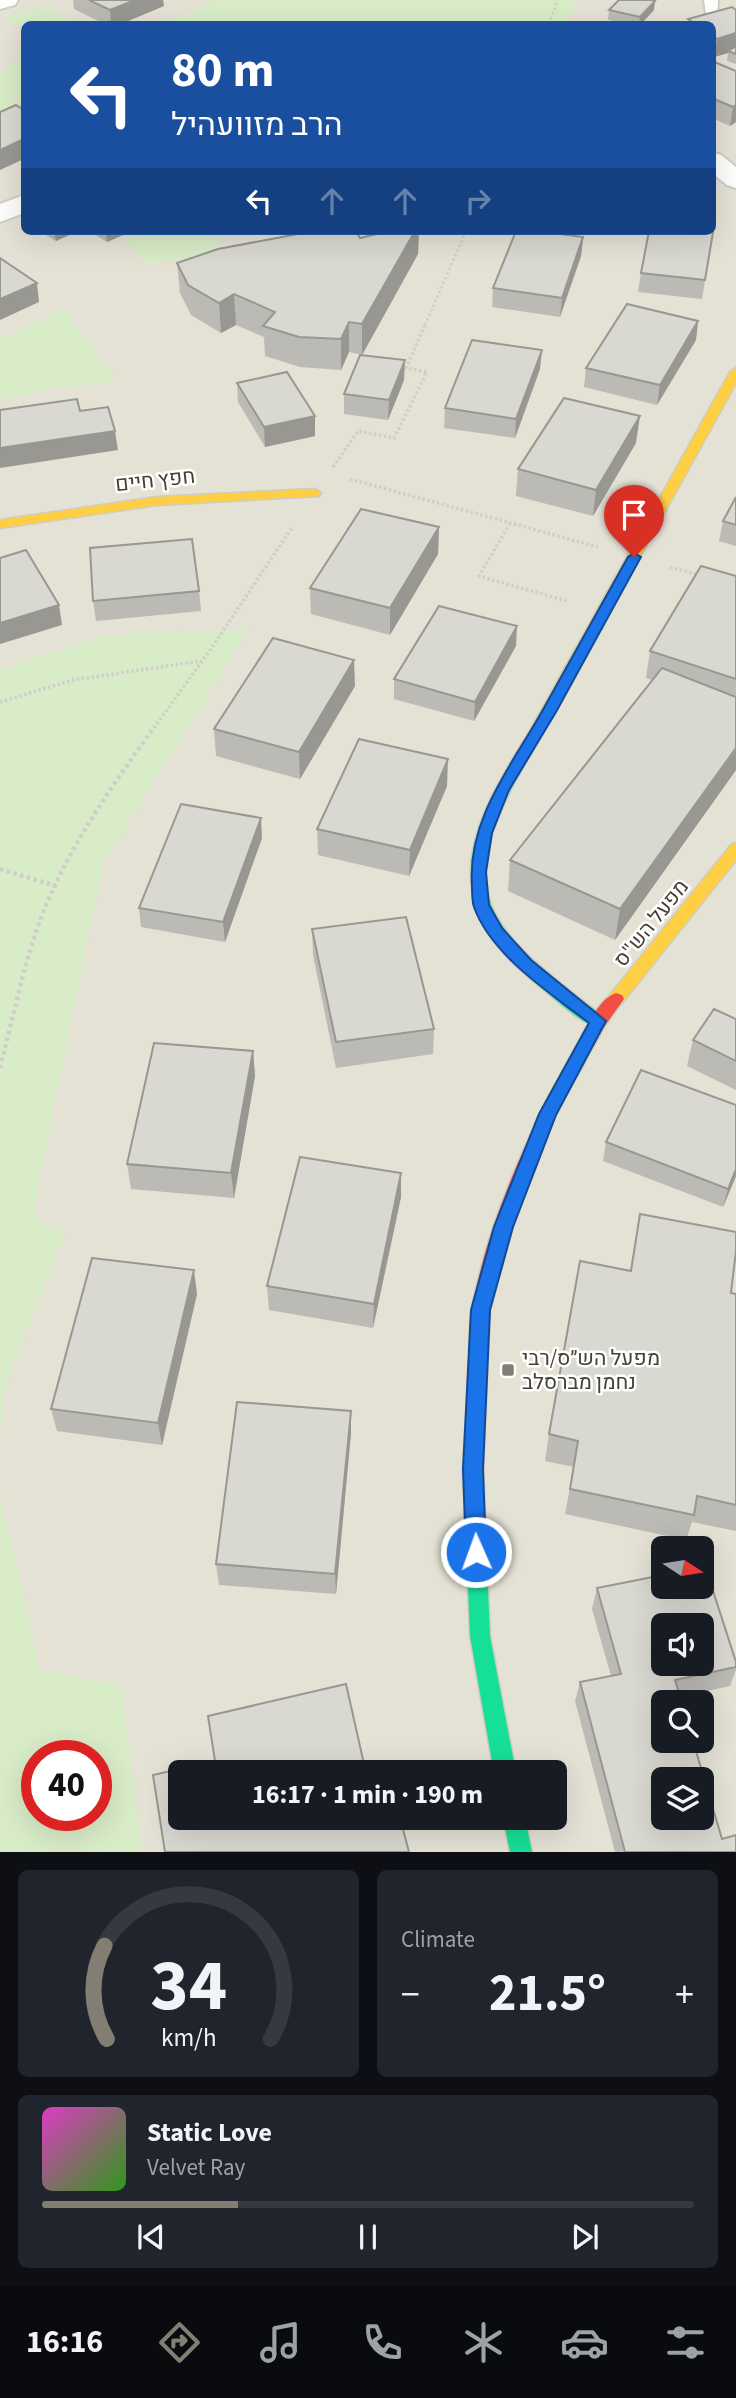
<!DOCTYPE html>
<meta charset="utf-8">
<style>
:root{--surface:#171b24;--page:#20242c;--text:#f1f3f6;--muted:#9ea1a6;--line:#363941;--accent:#827e74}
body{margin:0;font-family:"Source Sans 3",Heebo,sans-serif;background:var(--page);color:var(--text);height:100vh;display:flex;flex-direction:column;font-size:26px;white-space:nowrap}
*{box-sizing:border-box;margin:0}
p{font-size:23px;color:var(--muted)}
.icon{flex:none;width:38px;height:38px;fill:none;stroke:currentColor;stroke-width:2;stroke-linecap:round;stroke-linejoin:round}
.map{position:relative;height:1852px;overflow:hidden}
.details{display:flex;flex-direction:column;gap:18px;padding:18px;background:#0d0f14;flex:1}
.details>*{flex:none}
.guide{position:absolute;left:21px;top:21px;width:695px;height:214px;border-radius:10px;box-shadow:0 7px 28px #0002;background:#1a4fa0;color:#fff;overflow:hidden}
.needle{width:46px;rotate:102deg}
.controls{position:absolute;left:651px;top:1536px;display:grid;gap:14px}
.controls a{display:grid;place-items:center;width:63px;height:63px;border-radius:10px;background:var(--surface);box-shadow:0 7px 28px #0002;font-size:35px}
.speed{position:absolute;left:21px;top:1740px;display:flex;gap:14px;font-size:35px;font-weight:700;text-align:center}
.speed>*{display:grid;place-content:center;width:91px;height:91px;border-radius:50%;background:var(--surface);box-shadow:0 7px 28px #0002;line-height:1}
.speed .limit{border:10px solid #d22;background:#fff;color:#111}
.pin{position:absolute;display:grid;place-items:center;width:60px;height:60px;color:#fff;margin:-72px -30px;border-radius:50% 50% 50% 0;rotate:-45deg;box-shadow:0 0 7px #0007}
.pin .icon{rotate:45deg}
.me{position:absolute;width:77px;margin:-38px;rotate:358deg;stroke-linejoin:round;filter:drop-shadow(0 0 5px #0008)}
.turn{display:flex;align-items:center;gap:24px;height:147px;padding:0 35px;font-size:32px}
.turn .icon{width:91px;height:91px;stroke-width:2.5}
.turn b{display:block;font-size:49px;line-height:60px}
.lanes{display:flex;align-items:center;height:66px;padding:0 35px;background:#0003;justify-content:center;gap:35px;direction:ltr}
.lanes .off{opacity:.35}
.big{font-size:52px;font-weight:700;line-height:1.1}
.details .widget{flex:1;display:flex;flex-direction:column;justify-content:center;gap:10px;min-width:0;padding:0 24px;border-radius:10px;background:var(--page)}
.details .dial{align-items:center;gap:0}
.dial svg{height:182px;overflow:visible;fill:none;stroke:var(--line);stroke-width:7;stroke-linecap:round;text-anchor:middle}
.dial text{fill:var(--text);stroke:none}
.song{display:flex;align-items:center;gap:21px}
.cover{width:84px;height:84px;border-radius:10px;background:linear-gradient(135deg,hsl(310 70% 55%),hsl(110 70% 35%))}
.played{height:7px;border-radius:4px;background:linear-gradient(90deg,var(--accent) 30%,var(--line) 30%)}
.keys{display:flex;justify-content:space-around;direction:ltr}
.heat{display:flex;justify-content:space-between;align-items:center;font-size:38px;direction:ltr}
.details .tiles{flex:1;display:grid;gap:18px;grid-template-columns:1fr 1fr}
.widget:last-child{grid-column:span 2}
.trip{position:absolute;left:168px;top:1760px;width:399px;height:70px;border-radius:10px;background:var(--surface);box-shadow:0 7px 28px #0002;font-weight:700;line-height:70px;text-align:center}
.menu{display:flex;height:112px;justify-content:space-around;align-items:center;background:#090b0e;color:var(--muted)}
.menu .icon{width:49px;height:49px}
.menu .current{color:var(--accent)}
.menu b{font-size:32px;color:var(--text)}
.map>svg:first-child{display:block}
.residential{fill:#e4e1d5;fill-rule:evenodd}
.green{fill:#d9ecc8;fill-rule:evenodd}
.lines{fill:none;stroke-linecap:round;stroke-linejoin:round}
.lane-casing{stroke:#cecdc6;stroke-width:4}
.street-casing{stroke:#cecdc6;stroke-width:4}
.fast-casing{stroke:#d0cdbf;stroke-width:3}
.slow-casing{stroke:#d0cdbf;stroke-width:3}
.jam-casing{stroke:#d0cdbf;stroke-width:3}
.path-far2{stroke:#d1ceca;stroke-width:2.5;stroke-dasharray:2.5 2.5;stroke-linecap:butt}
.path-far1{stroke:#d1ceca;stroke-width:3.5;stroke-dasharray:2.5 2.5;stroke-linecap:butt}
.path{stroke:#d1ceca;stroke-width:4.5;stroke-dasharray:3.5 3.5;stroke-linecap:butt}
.lane{fill:#fdfdfc;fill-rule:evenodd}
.street{fill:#fdfdfc;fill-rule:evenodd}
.fast{fill:#16e098;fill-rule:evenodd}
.slow{fill:#ffcf43;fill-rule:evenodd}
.jam{fill:#f24e42;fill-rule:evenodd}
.wall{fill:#bbbab4}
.shaded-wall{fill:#989792}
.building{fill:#d9d8d1;stroke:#989792;stroke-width:2;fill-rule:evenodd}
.route{fill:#1a73e8;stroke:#114b97;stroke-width:2}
.poi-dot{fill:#827e74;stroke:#fff;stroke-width:2.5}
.labels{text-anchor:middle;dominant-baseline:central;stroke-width:5;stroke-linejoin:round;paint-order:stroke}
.street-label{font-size:21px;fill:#464135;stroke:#fff}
.poi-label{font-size:21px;fill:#464135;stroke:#fff;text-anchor:start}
</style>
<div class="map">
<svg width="736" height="1852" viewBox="0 0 736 1852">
<rect width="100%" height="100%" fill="#f0efe8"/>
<path class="residential" d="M0 0H736V1852H0ZM24 24H712V231H24ZM663 1549H702V1587H663ZM663 1626H702V1664H663ZM663 1703H702V1741H663ZM37 1755H96V1815H37ZM180 1773H555V1818H180ZM663 1780H702V1818H663Z"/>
<g class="green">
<polygon points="218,0 576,0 568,24 162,24"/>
<polygon points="51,7 77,24 24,24 24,29 4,18"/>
<polygon points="24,55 24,107 0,116 0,74"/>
<polygon points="147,231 209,231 223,251 146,265 126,241"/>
<polygon points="64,309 117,382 57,388 0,399 0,340"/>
<polygon points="249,629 103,862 37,1190 36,1220 65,1232 5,1385 0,1437 0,669 107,635"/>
<path d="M0 1493 40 1670 121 1685 142 1852H0ZM96 1755V1815H37V1755Z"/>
</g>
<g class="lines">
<defs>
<polygon id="lane" points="704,0 718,0 717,21 707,21"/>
<g id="street">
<polygon points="0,0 18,0 15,5 0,9"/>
<polygon points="712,152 721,155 736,167 736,188 727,185 712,173"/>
<polygon points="24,195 24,213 0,222 0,204"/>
</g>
<g id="fast">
<path d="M530 738 537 743C448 890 476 921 604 1017L606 1022 604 1027 598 1028C579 1022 553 997 537 984 437 904 465 834 525 739Z"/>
<polygon points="478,1364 485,1367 487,1373 483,1469 490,1636 516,1773 494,1773 470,1636 463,1469 469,1373 471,1367"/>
<polygon points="503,1818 525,1818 532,1852 510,1852"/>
</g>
<g id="slow">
<polygon points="736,368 736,383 537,743 530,748 525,747 523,743 730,372"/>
<polygon points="315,489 321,493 319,496 157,505 0,528 0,520 157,497"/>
<polygon points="736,843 736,860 622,1003 610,1003 608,999 610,995 731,845"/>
</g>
<path id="jam" d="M616 993 622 995 624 999 604 1027 555 1115 512 1227 490 1310 487 1373 485 1379 478 1382 471 1379 469 1373C470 1352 468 1330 472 1309 488 1218 533 1123 578 1043 587 1027 599 998 616 993Z"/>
</defs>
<use href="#lane" class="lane-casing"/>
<use href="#street" class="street-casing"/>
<use href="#fast" class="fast-casing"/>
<use href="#slow" class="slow-casing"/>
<use href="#jam" class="jam-casing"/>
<g class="path-far2">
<polyline points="549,24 558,0"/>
<polyline points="425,325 466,231"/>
</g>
<g class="path-far1">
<polyline points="333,467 358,431 394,438 427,372 406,368 426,323"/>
<polyline points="350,479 598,547"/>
<polyline points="510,523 479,576 567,601"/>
<polyline points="670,567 699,575"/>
<polyline points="0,702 73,680 201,661"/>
<polyline points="154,728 213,646 293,526"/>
</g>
<g class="path">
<polyline points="0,869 56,886"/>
<path d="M0 1068C13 1018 23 967 41 918 67 849 112 786 155 726"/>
</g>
<use href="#lane" class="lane"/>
<use href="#street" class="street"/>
<use href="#fast" class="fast"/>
<use href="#slow" class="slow"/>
<use href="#jam" class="jam"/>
</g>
<g class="wall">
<polygon points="73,0 163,0 164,6 121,24 104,24 74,9"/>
<polygon points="609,10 654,10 641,24 630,24 608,20"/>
<polygon points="736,10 736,64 727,61 728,53 714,57 712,55 712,24 688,24 688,19"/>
<polygon points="712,61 736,71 736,122 730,126 712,118"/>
<polygon points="714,226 702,299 638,292 641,273"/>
<polygon points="39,231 76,231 76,232 56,241"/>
<polygon points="89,231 132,231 107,242"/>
<polygon points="389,231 419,231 418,254 362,355 349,352 341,370 300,367 265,356 264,337 236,325 221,333 191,315 180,293 177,263 360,238"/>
<polygon points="583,237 581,256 560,317 492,307 493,288"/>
<polygon points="698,321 696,340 657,405 584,387 586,368"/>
<polygon points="540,369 515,438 444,428 445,408"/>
<polygon points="404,380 388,420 344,414 344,394"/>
<polygon points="237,383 315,436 265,447 238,402"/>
<polygon points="636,443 593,516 516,496 518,469"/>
<polygon points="736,497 736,546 719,541 723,521"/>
<polygon points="439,527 438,554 390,635 311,614 310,588"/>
<polygon points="736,576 736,770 615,940 508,891 510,860 652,680 646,678 650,651"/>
<polygon points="199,591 201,611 96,621 93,601"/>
<polygon points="516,646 474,721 394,699 394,679"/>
<polygon points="355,686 300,779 216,756 214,729"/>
<polygon points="447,786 409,876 318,855 317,829"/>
<polygon points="262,838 225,942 141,927 139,908"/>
<polygon points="312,929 434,1029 433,1054 336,1068 313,955"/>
<polygon points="736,1019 736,1090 687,1066 693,1040"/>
<polygon points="253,1051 255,1076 234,1198 131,1189 127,1164"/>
<polygon points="606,1142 736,1176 723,1207 603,1161"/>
<polygon points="401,1173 401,1197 373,1328 269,1310 267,1286"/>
<polygon points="640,1214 731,1293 736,1294 736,1531 692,1522 686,1540 565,1514 574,1467 545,1461 549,1434 630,1271"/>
<polygon points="197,1294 162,1445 57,1431 51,1409"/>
<polygon points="351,1411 351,1433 336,1594 219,1585 216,1564"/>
<polygon points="597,1588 736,1662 736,1670 730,1686 680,1697 722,1839 736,1852 615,1852 575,1701 580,1682 611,1676 592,1609"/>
</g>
<g class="shaded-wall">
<polygon points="135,0 163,0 164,6 121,24 111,24 110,10"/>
<polygon points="655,1 654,10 641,24 639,24 640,17"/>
<polygon points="736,33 736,50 728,51 728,53 714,57 717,39"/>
<polygon points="736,105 736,122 730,126 733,107"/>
<polygon points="24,139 24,159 0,170 0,150"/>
<polygon points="54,231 76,231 76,232 56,241"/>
<polygon points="106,231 132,231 107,242"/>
<polygon points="415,231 419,231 418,254 362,355 362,324"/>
<polygon points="583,237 581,256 560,317 562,298"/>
<polygon points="37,283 39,302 0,320 0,299"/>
<polygon points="234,294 236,325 221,333 219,303"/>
<polygon points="698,321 696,340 657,405 660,385"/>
<polygon points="349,322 349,352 341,370 341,339"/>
<polygon points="542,350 540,369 515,438 516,419"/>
<polygon points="405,360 404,380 388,420 389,400"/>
<polygon points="315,416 315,436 265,447 264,427"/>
<polygon points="640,416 636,443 593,516 596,490"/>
<polygon points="115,431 118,450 0,468 0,448"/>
<polygon points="439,527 438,554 390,635 390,608"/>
<polygon points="59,605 62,625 0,644 0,623"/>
<polygon points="517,626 516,646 474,721 475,702"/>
<polygon points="354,660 355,686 300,779 299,752"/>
<polygon points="736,748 736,770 615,940 620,909"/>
<polygon points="448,759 447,786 409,876 410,850"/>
<polygon points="261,818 262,838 225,942 223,922"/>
<polygon points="253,1051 255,1076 234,1198 231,1173"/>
<polygon points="736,1169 736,1176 723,1207 728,1189"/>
<polygon points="401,1173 401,1197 373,1328 374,1304"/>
<polygon points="194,1270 197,1294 162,1445 158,1423"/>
<polygon points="351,1411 351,1433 336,1594 335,1574"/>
</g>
<g class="building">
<polygon points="89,0 135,0 110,10"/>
<polygon points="619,0 652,0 655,1 640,17 609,10"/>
<polygon points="732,7 736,10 736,33 717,39 712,36 712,24 696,24 688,19"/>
<polygon points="736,46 736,54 728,51"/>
<polygon points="712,61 736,71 736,105 733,107 712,98"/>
<polygon points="16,105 24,110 24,139 0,150 0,112"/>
<polygon points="712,226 714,226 705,280 641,273 649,231 712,231"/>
<polygon points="314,231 356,231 360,238 389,231 415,231 362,324 349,322 341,339 299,337 263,326 275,312 234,294 219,303 188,285 177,263 218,249"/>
<polygon points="516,231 538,231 583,237 562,298 493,288"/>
<polygon points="0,258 37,283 0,299"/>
<polygon points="627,304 698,321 660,385 586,368"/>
<polygon points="472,340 542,350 516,419 445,408"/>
<polygon points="360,355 405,360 389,400 344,394"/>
<polygon points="287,372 315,416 264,427 237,383"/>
<polygon points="564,398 640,416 596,490 518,469"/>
<polygon points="77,399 80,411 108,407 115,431 0,448 0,410"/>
<polygon points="736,497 736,525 723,521"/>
<polygon points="361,509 439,527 390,608 310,588"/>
<polygon points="192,539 199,591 93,601 90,548"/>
<polygon points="26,550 59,605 0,623 0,558"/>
<polygon points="701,566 736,576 736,679 650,651"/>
<polygon points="439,606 517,626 475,702 394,679"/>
<polygon points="273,638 354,660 299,752 214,729"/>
<polygon points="662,668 736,697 736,748 620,909 510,860"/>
<polygon points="359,739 448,759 410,850 317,829"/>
<polygon points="181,804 261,818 223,922 139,908"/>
<polygon points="406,917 434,1029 336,1042 312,929"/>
<polygon points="714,1009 736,1019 736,1061 693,1040"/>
<polygon points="154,1043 253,1051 231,1173 127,1164"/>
<polygon points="641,1070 736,1105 736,1169 728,1189 606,1142"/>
<polygon points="300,1157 401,1173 374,1304 267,1286"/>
<polygon points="640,1214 736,1232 736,1251 731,1293 736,1294 736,1505 697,1496 694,1515 570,1489 578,1441 549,1434 580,1261 631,1271"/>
<polygon points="92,1258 194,1270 158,1423 51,1409"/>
<polygon points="237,1402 351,1411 335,1574 216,1564"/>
<path d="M705 1566 736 1662V1667L675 1680 682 1703H663V1741H693L722 1839 736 1835V1852H625L580 1682 621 1674 597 1588 663 1575V1587H702V1567ZM663 1626H702V1664H663ZM663 1780H702V1818H663Z"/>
<polygon points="346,1684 366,1773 180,1773 180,1818 400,1818 409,1852 165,1852 153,1775 215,1761 208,1716"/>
</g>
<path class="route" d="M634 553 641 557 556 712 509 790 492 833 486 872 489 905 502 928 531 960 606 1021 556 1115 513 1227 490 1310 483 1469 486 1552 483 1559 476 1562 469 1559 466 1552 463 1469 471 1310 494 1227 539 1114 589 1023C550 993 491 955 474 907 472 901 472 892 472 886 467 817 514 763 545 706 572 657 600 607 628 557Z"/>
<rect class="poi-dot" x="501" y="1363" width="14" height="14" rx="3.5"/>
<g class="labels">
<g class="street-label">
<text transform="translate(155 480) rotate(-6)">חפץ חיים</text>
<text transform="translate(651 923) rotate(-51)">מפעל הש"ס</text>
</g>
<g class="poi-label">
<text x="522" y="1358">מפעל הש״ס/רבי<tspan x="522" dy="24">נחמן מברסלב</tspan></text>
</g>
</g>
</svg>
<div class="controls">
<a><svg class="needle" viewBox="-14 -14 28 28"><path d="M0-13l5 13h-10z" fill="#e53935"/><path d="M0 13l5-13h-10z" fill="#9ea1a6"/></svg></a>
<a><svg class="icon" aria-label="sound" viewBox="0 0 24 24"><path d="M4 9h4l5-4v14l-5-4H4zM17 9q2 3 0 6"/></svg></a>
<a><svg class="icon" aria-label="search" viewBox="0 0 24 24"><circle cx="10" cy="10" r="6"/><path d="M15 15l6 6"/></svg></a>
<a><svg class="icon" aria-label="layers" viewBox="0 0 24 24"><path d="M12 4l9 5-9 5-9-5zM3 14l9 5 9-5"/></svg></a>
</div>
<div class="speed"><div class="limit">40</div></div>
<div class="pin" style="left:634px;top:557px;background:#d93025"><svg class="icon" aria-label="arrive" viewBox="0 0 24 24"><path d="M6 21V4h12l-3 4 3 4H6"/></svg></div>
<svg class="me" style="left:476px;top:1552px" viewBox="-20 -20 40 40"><circle r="17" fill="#1a73e8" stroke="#fff" stroke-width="3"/><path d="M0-11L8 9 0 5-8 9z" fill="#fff"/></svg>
<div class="trip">16:17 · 1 min · 190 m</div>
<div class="guide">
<div class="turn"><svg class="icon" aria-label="left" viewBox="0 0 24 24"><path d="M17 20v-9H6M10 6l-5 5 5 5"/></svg><div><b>80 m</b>הרב מזוועהיל</div></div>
<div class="lanes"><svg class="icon" aria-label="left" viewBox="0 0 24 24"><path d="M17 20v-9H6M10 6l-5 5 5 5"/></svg><svg class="icon off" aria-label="ahead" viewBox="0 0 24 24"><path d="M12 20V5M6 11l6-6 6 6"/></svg><svg class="icon off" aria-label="ahead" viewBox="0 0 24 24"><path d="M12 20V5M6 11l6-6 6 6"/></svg><svg class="icon off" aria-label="right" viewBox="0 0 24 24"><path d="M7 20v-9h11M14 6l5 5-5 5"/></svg></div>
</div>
</div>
<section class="details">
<div class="tiles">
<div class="widget dial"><svg viewBox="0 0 100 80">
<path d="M14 69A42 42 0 1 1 86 69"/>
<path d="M14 69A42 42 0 0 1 13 28" stroke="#827e74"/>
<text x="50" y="56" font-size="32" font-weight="700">34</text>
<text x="50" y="72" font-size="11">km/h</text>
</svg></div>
<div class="widget"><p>Climate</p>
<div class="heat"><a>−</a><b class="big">21.5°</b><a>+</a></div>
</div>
<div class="widget">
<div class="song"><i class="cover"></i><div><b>Static Love</b><p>Velvet Ray</p></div></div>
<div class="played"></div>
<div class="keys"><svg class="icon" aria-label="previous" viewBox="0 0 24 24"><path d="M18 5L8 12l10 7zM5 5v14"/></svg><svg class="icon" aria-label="pause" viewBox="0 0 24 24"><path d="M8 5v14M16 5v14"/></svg><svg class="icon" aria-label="next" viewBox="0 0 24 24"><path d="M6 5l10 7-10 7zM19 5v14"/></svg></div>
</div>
</div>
</section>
<nav class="menu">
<b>16:16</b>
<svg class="icon current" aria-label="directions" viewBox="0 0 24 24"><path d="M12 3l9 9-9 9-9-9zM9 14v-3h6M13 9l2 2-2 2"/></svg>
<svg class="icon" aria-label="music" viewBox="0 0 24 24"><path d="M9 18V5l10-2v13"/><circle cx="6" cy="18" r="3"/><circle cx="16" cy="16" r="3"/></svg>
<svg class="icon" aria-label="phone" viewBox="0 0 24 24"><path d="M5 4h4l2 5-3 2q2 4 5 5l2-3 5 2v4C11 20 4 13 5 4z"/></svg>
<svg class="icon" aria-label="climate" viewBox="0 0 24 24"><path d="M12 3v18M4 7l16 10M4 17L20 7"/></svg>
<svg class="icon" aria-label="car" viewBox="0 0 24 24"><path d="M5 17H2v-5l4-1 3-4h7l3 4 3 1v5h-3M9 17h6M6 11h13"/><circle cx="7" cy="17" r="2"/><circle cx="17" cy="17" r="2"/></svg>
<svg class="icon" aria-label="filters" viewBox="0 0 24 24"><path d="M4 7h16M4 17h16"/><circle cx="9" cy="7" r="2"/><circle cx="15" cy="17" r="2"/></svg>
</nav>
